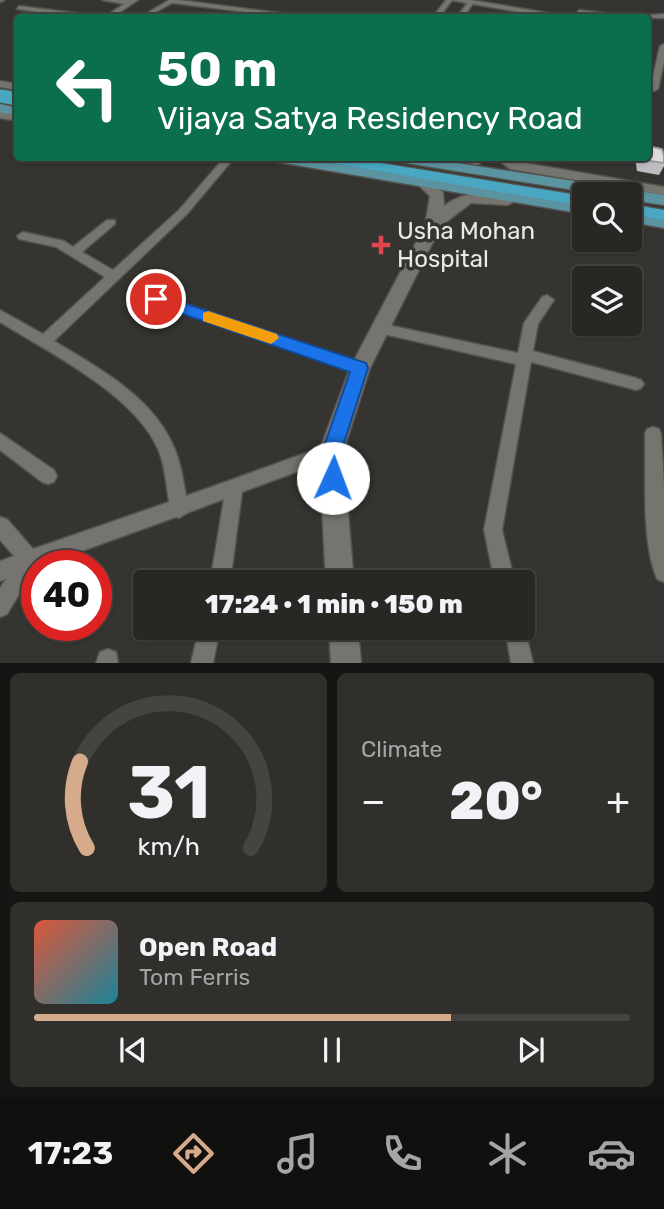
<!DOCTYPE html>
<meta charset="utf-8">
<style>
:root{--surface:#282724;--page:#302f2c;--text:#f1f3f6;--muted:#a5a5a6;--line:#444441;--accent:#d6ab8b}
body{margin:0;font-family:Rubik,sans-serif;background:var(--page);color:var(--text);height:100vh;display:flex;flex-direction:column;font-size:26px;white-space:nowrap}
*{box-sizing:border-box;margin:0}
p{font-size:23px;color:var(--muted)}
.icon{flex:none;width:38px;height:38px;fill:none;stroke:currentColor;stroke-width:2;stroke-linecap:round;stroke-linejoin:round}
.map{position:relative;height:663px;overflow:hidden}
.drawer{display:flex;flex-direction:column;gap:10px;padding:10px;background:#161514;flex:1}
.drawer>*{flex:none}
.hud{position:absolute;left:14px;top:14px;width:637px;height:147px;border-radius:7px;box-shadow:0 2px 5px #0004,0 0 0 2px var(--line);background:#0b6e4f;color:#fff;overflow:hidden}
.tools{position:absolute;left:572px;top:182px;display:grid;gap:14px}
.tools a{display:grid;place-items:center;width:70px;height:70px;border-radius:7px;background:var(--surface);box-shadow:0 2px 5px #0004,0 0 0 2px var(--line);font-size:35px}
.speed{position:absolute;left:21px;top:550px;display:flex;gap:14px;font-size:35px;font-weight:700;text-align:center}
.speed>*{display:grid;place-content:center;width:91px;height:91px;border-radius:50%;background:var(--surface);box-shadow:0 2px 5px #0004,0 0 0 2px var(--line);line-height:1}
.speed .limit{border:10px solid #d22;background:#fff;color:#111}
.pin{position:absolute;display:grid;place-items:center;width:60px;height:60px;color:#fff;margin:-30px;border:4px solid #fff;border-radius:50%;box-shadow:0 2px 7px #0007}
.me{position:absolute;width:77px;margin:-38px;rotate:2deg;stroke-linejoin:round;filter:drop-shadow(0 0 5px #0008)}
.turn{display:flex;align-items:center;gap:24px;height:147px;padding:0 28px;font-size:32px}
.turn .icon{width:91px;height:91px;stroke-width:2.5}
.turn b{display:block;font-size:49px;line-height:60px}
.big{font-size:52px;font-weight:800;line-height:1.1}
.drawer .tile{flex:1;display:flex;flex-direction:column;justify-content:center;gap:10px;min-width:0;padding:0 24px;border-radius:10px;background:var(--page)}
.drawer .dial{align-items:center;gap:0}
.dial svg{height:182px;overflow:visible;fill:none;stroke:var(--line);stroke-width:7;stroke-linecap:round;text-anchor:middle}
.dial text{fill:var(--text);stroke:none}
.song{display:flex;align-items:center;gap:21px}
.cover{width:84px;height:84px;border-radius:10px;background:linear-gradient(135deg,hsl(10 70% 55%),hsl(190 70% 35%))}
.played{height:7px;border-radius:4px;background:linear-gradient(90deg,var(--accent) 70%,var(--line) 70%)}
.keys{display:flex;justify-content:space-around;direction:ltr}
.heat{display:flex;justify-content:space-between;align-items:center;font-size:38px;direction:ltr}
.drawer .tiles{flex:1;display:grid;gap:10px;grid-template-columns:1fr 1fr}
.tile:last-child{grid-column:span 2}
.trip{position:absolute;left:133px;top:570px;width:402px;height:70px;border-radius:7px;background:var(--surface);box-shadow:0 2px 5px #0004,0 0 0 2px var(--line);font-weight:800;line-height:70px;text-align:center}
.dock{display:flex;height:112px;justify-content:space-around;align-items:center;background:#10100e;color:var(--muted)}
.dock .icon{width:49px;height:49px}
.dock .on{color:var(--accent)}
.dock b{font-size:32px;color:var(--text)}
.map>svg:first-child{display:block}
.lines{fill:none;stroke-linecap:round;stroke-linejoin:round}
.street-casing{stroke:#52514e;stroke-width:3}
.secondary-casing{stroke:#52514e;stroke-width:3}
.primary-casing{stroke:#52514e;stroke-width:3}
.highway-casing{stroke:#52514e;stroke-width:3}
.street{fill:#75746e;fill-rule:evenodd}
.secondary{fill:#75746e;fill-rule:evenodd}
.primary{fill:#5b93a0;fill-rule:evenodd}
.highway{fill:#49a7c2;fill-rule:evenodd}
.highway-bridge-casing{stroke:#52514e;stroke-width:15;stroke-linecap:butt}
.highway-bridge{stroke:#49a7c2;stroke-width:13}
.wall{fill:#bebbc1}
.building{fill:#dddae0;stroke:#9b999d;stroke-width:2}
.route{fill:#1a73e8;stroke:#114b97;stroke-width:2}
.slow{fill:#f59e0b}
.health-dot{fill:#e0444e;stroke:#353430;stroke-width:2.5}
.labels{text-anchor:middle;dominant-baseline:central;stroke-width:7;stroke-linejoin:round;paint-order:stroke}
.poi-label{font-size:24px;fill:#eae9e6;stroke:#353430;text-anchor:start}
</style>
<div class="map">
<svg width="664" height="663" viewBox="0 0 664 663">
<rect width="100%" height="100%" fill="#353430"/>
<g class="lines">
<defs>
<g id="street">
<polygon points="0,0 4,0 1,2"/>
<polygon points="102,0 138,0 111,18 103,18 124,4"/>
<polygon points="169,0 179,0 319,18 295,18 172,3 154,13 149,12"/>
<polygon points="446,0 452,0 439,18 432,18"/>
<polygon points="469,1 474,2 463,18 456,18"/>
<polygon points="19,6 100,16 103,18 80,18 17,9"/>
<polygon points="579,10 630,16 633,18 577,13"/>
<polygon points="664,14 664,18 633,18 636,16"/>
<polygon points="664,44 664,62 658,89 654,91 650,89 660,46"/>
<path d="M224 158H234L187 214 54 341C97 367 150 395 172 443 180 459 183 478 186 496L331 444 337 447 339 452 337 457 242 492 230 583H210L224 499 187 513 179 518 176 517 43 565H37L7 614 0 617V588L6 579 0 581V561L14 556 0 540V517L7 519 33 549 169 502C166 484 165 465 158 449 134 394 48 352 0 322V310L43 334 105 277 56 247 19 239 17 236 23 232 64 241 73 247 107 220H115V224L82 252 113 270 179 210Z"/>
<polygon points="156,294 365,364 367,368 365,372 360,374 151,302 149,299"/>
<polygon points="547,295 554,300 538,324 533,351 636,378 641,380 644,384 641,388 636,390 531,362 502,530 515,583 495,583 484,530 516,364 379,333 372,328 379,323 518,353 524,323 542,297"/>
<path d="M653 427 659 429 661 434 664 486V582L657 579C641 541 646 476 645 434L647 429Z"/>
<polygon points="0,433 54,470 57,476 54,482 48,484 42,482 0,450"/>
<polygon points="523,622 533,663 511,663 505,628 523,628"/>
<polygon points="199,628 220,628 213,663 191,663"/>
<polygon points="108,649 116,652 118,663 96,663 100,652"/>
</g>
<g id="secondary">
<polygon points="450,0 471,0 578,18 553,18"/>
<polygon points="0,81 18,84 18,90 0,87"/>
<polygon points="0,110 18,113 18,121 0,118"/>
<polygon points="449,158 488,158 477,165"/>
<polygon points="496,158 664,187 664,195 510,169"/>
<path d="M421 177 443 192 444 206C461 192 498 186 515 201L508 205 471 203 441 226 370 368 343 452 354 583H326L319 452 350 368 425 225 430 196 414 181Z"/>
<polygon points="329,628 358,628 361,663 331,663"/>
</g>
<g id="primary">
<polygon points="0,104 18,108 18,116 0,112"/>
<polygon points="271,158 302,158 584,204 584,214 278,162"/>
<polygon points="393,158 425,158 664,195 664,205 630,200 630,194 598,194 400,162"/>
<polygon points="630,212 664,218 664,228 630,222"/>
</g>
<g id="highway">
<polygon points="319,158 350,158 584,196 584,206 326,162"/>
<polygon points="630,204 664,210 664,220 630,214"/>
</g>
</defs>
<use href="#street" class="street-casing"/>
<use href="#secondary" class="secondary-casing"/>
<use href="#primary" class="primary-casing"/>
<use href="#highway" class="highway-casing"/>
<use href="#street" class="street"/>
<use href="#secondary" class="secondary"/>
<use href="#primary" class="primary"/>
<use href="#highway" class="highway"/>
<defs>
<polyline id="highway-bridge" points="0,96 18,99"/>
</defs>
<use href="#highway-bridge" class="highway-bridge-casing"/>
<use href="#highway-bridge" class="highway-bridge"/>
</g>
<polygon class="wall" points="664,156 664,166 659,175 637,171 635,158"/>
<polygon class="building" points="648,146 662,149 664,156 664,163 643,160 642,158 648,158"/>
<polygon class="route" points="156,294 366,363 368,368 341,452 343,478 340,485 333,487 326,485 322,452 350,372 151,303 149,299"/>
<polygon class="slow" points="208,311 277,334 279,338 271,344 203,321 203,313"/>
<path class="health-dot" d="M377.5 234.5h7v7h7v7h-7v7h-7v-7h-7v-7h7z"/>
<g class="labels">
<g class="poi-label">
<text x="397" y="231">Usha Mohan<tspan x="397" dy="28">Hospital</tspan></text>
</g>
</g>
</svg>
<div class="tools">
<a><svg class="icon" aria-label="search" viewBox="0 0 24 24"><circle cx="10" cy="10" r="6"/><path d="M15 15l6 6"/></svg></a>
<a><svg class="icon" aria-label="layers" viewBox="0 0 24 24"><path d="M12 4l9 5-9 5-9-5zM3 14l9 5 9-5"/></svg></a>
</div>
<div class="speed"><div class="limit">40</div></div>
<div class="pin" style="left:156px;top:299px;background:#d93025"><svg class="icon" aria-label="arrive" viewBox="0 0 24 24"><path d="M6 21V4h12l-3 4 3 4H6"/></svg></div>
<svg class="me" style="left:333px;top:478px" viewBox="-20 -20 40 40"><circle r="19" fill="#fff"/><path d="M0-13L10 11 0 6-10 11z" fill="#1a73e8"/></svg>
<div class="trip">17:24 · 1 min · 150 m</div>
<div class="hud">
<div class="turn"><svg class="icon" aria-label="left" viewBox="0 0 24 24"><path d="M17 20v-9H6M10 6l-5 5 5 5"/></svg><div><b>50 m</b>Vijaya Satya Residency Road</div></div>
</div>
</div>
<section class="drawer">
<div class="tiles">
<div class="tile dial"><svg viewBox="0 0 100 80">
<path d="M14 69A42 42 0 1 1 86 69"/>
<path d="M14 69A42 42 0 0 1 11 31" stroke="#d6ab8b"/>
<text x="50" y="56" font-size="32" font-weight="700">31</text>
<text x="50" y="72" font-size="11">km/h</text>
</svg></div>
<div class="tile"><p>Climate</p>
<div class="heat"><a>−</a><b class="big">20°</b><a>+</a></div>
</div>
<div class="tile">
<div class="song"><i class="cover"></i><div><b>Open Road</b><p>Tom Ferris</p></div></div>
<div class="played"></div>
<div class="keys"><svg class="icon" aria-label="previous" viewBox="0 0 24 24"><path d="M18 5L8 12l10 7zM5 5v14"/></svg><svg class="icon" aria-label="pause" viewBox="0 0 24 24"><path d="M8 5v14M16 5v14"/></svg><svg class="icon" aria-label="next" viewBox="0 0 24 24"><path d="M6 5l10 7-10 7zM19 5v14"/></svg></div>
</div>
</div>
</section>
<nav class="dock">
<b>17:23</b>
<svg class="icon on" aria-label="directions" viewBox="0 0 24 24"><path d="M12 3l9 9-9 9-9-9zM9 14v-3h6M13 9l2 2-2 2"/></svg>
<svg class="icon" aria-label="music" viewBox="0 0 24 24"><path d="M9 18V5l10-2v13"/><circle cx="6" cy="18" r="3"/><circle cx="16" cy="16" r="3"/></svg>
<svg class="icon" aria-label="phone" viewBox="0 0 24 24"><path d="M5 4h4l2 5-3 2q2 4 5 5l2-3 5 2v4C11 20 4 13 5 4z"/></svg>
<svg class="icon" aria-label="climate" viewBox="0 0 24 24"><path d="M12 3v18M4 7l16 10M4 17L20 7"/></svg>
<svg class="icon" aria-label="car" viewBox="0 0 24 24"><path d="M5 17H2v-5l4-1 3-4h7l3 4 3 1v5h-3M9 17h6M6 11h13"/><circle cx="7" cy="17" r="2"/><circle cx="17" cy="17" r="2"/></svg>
</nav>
